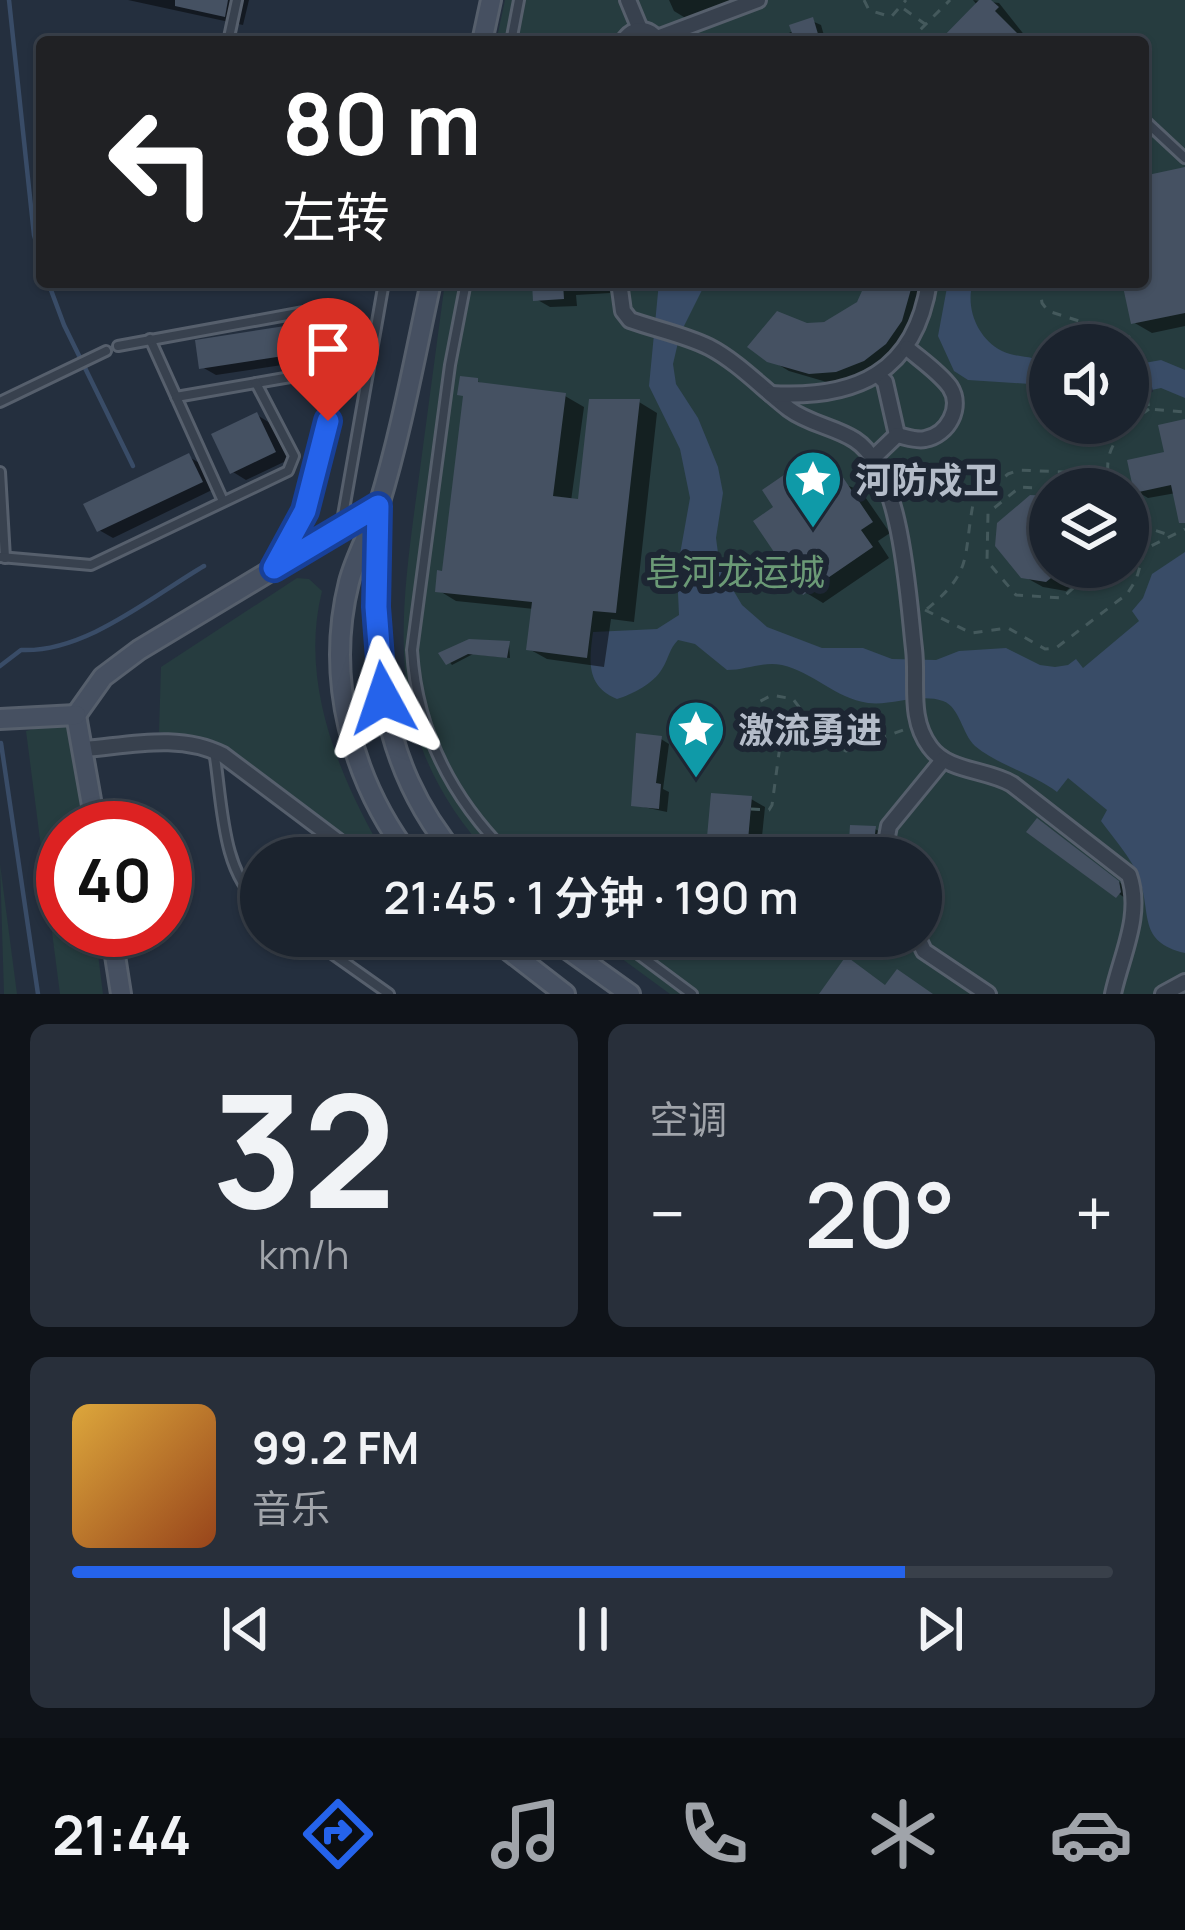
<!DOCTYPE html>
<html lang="zh">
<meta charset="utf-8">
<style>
:root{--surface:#1b232e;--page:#282f3a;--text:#f1f3f6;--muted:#a0a4aa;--line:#39404a;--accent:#2563eb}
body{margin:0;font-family:Manrope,"Noto Sans SC",sans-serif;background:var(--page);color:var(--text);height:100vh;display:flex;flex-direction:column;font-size:45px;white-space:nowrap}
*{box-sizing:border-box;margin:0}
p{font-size:39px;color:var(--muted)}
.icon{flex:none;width:66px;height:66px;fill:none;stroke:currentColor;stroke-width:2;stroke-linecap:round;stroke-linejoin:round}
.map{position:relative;height:994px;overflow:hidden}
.details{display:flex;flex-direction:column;gap:30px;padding:30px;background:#0f1319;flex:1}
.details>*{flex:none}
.guide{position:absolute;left:36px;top:36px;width:1113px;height:252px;border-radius:12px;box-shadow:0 3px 9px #0004,0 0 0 3px var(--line);background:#202124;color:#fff;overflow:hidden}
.buttons{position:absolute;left:1029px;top:324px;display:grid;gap:24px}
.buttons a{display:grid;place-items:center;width:120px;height:120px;border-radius:50%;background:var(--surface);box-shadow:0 3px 9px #0004,0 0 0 3px var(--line);font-size:60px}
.speed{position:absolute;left:36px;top:801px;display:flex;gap:24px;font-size:60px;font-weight:700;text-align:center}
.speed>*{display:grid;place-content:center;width:156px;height:156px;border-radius:50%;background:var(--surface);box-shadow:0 3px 9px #0004,0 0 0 3px var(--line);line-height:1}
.speed .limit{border:18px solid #d22;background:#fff;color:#111}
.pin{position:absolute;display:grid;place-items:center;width:102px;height:102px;color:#fff;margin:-123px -51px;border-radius:50% 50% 50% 0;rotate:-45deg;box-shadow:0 0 12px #0007}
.pin .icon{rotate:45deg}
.me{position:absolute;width:132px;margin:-66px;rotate:355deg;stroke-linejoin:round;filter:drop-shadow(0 0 9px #0008)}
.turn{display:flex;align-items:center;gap:42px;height:252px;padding:0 48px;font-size:54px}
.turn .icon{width:156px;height:156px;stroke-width:2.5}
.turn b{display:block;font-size:84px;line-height:102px}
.big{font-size:90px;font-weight:600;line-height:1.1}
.details .widget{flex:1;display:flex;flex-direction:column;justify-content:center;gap:18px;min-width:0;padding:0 42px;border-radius:18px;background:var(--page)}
.details .dial{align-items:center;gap:0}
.dial b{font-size:156px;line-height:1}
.song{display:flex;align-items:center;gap:36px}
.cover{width:144px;height:144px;border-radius:18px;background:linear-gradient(135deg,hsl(40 70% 55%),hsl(20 70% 35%))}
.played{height:12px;border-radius:6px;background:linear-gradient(90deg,var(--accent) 80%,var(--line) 80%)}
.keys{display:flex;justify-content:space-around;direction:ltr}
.heat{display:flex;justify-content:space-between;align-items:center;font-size:66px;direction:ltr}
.details .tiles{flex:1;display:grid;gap:30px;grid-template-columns:1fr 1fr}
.widget:last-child{grid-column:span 2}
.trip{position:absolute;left:240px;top:837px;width:702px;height:120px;border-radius:60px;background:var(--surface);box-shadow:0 3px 9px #0004,0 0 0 3px var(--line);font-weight:600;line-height:120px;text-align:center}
.tab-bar{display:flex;height:192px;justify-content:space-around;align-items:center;background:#0b0e12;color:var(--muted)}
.tab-bar .icon{width:84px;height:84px}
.tab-bar .active{color:var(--accent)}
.tab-bar b{font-size:54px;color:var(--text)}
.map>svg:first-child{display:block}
.green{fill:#263c3f;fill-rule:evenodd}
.water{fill:#394c67}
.pier{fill:#242f3e}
.shadow{fill:#0007}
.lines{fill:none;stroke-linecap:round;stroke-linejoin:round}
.stream{stroke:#394c67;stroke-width:4.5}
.building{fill:#455162}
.lane-casing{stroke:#565f6c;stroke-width:14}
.street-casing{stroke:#565f6c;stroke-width:20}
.secondary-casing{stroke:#565f6c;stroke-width:24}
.path{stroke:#44595c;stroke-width:3;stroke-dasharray:9 9;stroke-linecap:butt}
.lane{stroke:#38414e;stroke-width:8}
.street{stroke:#38414e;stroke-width:14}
.secondary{stroke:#465061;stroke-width:18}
.route-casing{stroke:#184099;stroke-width:30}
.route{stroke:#2563eb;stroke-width:21}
.labels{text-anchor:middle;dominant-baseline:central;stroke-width:12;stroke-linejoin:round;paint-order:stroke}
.poi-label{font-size:36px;font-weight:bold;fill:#b4bcc9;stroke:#1d2633;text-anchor:start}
.park-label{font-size:36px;fill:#6b9a76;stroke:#1d2633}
</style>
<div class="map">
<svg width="1185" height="994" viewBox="0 0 1185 994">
<rect width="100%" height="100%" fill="#242f3e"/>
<g class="green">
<path d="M505 0H1185V994H670L591 936H921V858H492C382 739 398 631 418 484 427 417 436 349 445 282H1143V42H496ZM1050 345H1128V423H1050ZM1050 489H1128V567H1050Z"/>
<path d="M297 578 309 579 322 591C299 683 339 776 384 854L372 858 236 754 206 738 159 732 161 667Z"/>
<polygon points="54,723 63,724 71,733 83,828 63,828 63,930 95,930 103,994 60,994 26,731"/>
<polygon points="0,864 17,994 4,994"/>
</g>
<g class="water">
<path d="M659 282H706L680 334 673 364 676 384 698 418 718 467 723 493 716 538 720 568 742 605 767 627 822 648H863L892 659 936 660 959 651 1006 648 1040 665 1055 667 1068 665 1076 659 1083 668 1139 621 1132 611 1143 598 1152 574 1185 552V953C1137 942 1152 913 1139 878 1131 857 1114 839 1101 821L1107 810 1068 778 1057 792C1032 773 999 766 975 746 962 734 960 707 943 701 919 693 892 706 868 703 835 698 813 672 782 665 763 661 746 670 727 670L695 644 678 640C669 649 669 658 662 669 653 684 633 694 617 699 586 686 589 662 593 632L657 629 679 615 677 571 690 498 680 449 649 386Z"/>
<path d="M948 282H973C965 307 977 338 1002 351 1019 359 1034 354 1050 366V399L1030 384 968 380 954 371 938 336Z"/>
<polygon points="1161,360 1185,370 1185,398 1161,388 1128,395 1128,366"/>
</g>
<polygon class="pier" points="1146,357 1153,392 1137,395 1131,360"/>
<g class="shadow">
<polygon points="128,0 249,0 243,25"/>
<polygon points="669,0 750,0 692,22 674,11"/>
<polygon points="973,0 999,3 1030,42 942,42 978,6"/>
<polygon points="812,21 821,25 825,39 792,42 789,33"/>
<polygon points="1185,171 1185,326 1152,333 1133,322 1125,282 1143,282 1143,179"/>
<polygon points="535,282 609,282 610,293 576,295 577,306 550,307 536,299"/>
<polygon points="869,282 933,282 921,332 856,381 830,383 789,371 769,359 806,326 842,318 865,294"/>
<polygon points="285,329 298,337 302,362 216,375 202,367"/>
<polygon points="477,381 487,386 565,396 584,407 571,501 581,502 639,402 657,413 634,622 611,619 604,667 547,659 529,649 534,609 456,601 438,590 445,574"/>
<polygon points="257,415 270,423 288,460 246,480 233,472"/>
<polygon points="1185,422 1185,504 1176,493 1148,498 1136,491 1167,455"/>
<polygon points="189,457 203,465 214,489 113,538 99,530"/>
<polygon points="798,469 818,481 825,476 861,491 890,533 878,541 889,558 823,603 805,592 777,508"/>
<polygon points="1050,499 1050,567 1095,567 1066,591 1043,587 1023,576"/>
<polygon points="509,644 510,658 473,654 452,665 443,654"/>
<polygon points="661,739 669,744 663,789 669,792 667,812 634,805"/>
<polygon points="751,799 765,807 761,846 724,843 711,835"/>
<polygon points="875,829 889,837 888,858 851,858"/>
<polygon points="1051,829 1132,892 1132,903 1031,831"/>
</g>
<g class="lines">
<g class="stream">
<polyline points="9,0 34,235 42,263"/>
<polyline points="48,282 64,325 133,466"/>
<path d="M0 666 21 650C85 653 151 597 204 566"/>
<polyline points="1,743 38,994"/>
</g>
</g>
<g class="building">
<polygon points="175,0 228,0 225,17 175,6"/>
<polygon points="979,0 991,0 999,7 995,11 1026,42 938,42"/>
<polygon points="813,17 818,34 795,42 789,25"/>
<polygon points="1185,167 1185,313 1131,324 1122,282 1143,282 1143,176"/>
<polygon points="532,282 563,282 564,299 533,301"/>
<polygon points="866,282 913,282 902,321 886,344 864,361 836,372 809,374 767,362 747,347 777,311 807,323 824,322 857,302"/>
<polygon points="285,326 290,355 199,369 195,340"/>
<polygon points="460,376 478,378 478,382 566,393 553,496 578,499 589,399 640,399 616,613 593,611 587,658 526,650 532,602 435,592 437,570 442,571 463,396 457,395"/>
<polygon points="257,412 276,452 230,474 211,434"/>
<polygon points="1185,419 1185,523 1179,523 1171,485 1134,493 1127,460 1164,452 1158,425"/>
<polygon points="189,453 203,482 97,532 83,504"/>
<polygon points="797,466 809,483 825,472 833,483 842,476 873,522 861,530 873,547 803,595 753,521 773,507 762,490"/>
<polygon points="1030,495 1050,496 1050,567 1065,567 1046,582 1021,578 995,546 997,523"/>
<polygon points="469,639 510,641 507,658 468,654 446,665 438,653"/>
<polygon points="636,733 662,736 656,783 661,784 659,809 631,806"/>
<polygon points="711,793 752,796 748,840 707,837"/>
<polygon points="1037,818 1119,881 1121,892 1116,898 1026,832"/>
<polygon points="850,825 876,826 872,858 848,858"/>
<polygon points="846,956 885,985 897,969 933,994 819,994"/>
</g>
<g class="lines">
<defs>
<g id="lane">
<polyline points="228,42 237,0"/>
<polyline points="511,42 519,0"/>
<polyline points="1143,119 1185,158"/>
<path d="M466 282 450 365 412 650C417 732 453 801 512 858"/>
<polyline points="150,339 223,501"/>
<polyline points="118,346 331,307 319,372 176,397"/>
<polyline points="0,402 106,351"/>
<polyline points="0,472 5,558"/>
<polyline points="342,521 384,282"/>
<polyline points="0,557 91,565 288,471 294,456 256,383"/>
<polyline points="278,562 305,511 350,331 346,323 328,324"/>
<path d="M214 751C222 797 221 875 261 903"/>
<polyline points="307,936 389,994"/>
<polyline points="614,936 692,994"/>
</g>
<g id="street">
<polyline points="628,0 640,29"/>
<polyline points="657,38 758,0"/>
<path d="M623 42C633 26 649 26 659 42"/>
<path d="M619 282 623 311 630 320C655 329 685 335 709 347 738 362 763 389 789 409 809 424 835 427 855 440 902 470 908 597 914 649 918 682 908 718 930 747 948 772 987 769 1012 784L1129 875C1143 915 1121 956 1113 994"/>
<polyline points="877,374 885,382 897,435"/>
<path d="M771 394C856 399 915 373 929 282"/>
<path d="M872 459 897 435C907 437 916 441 925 439 948 435 963 407 950 387 939 372 921 360 907 348"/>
<path d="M85 749C131 745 180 733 223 755L360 858"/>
<polyline points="883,858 889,826 943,760"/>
<polyline points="917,936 924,951 988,994"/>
<polyline points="1163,994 1185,982"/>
</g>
<g id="secondary">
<polyline points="482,42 491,0"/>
<path d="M378 523C375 648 371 756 458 858"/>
<polyline points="76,715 103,677 139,650 378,506"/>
<polyline points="76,715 96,828"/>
<polyline points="0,719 76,715"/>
<path d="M411 858C351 780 325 678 349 582 356 555 371 531 379 505 401 433 415 356 431 282"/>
<polyline points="111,930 121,994"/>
<polyline points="490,936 565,994"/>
<polyline points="549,936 630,994"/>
</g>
</defs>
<use href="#lane" class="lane-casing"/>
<use href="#street" class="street-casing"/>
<use href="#secondary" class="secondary-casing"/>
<g class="path">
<polyline points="864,0 869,10 891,17 906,0"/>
<polyline points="904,9 925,24"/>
<polyline points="908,42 950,0"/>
<polyline points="1039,282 1042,303 1048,311 1129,337 1139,353 1149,409 1185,412"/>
<polyline points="1050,489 1020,487 988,513 987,561 1016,595 1062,598 1097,567"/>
<path d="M1112 489C1098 452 1120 430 1149 409"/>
<polyline points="1128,510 1142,526 1166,534"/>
<path d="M927 609C973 571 963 559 973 504L1008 474 1019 470 1107 474"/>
<polyline points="925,610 971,633 1008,628 1045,649 1056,648 1127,594 1136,580 1145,549 1185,529"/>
<polyline points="822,738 766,728 756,718 757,703 772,695 793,699 822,738 846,751 906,729"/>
<polyline points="751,809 769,810 772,805 782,731"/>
</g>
<use href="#lane" class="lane"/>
<use href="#street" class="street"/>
<use href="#secondary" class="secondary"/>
</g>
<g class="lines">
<defs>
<polyline id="route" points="328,421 305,511 274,568 378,506 376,607 383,698"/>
</defs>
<use href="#route" class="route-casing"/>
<use href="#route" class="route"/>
</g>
<defs>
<symbol id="sight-pin" viewBox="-11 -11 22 30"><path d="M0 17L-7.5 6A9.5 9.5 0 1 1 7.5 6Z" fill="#0f9aa8" stroke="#1d2633"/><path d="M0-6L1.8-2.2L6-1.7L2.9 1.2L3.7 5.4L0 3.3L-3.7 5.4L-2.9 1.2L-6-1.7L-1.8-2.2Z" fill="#fff"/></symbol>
</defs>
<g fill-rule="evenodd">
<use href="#sight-pin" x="780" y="446" width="66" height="90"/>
<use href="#sight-pin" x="663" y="696" width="66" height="90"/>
</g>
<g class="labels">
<g class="poi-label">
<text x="855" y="479">河防戍卫</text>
<text x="738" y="729">激流勇进</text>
</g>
<g class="park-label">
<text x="735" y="571">皂河龙运城</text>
</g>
</g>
</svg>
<div class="buttons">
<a><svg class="icon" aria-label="sound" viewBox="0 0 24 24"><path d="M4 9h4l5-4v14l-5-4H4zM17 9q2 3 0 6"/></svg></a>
<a><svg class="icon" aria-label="layers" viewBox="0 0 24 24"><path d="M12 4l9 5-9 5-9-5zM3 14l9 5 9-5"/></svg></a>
</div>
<div class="speed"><div class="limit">40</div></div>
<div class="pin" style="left:328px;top:421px;background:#d93025"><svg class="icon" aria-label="arrive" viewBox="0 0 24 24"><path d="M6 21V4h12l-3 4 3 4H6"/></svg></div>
<svg class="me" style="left:383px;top:698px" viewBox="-20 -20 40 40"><path d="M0-17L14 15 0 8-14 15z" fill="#2563eb" stroke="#fff" stroke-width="4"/></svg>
<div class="trip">21:45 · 1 分钟 · 190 m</div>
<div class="guide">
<div class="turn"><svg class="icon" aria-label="left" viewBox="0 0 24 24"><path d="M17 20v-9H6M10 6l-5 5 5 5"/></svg><div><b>80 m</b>左转</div></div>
</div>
</div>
<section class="details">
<div class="tiles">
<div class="widget dial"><b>32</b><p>km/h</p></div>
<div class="widget"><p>空调</p>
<div class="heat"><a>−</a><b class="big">20°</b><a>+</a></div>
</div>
<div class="widget">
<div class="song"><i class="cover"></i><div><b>99.2 FM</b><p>音乐</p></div></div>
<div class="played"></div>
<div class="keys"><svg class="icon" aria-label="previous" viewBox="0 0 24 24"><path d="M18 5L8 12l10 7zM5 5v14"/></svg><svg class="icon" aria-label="pause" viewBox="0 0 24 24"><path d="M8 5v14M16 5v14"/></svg><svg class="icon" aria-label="next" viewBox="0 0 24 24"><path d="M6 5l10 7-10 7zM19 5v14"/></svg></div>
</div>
</div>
</section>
<nav class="tab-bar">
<b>21:44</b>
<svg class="icon active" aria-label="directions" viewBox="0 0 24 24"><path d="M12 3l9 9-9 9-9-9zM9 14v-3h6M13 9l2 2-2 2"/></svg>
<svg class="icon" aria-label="music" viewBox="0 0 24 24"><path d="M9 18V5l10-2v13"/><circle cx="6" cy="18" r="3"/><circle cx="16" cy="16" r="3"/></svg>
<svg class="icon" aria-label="phone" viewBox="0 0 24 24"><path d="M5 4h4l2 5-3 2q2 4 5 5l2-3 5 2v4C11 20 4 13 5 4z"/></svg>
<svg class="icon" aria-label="climate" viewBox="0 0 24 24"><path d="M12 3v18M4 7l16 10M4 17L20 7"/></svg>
<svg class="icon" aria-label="car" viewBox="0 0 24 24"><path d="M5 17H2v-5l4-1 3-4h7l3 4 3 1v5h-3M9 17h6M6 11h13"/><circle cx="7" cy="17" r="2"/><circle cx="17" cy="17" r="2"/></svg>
</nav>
